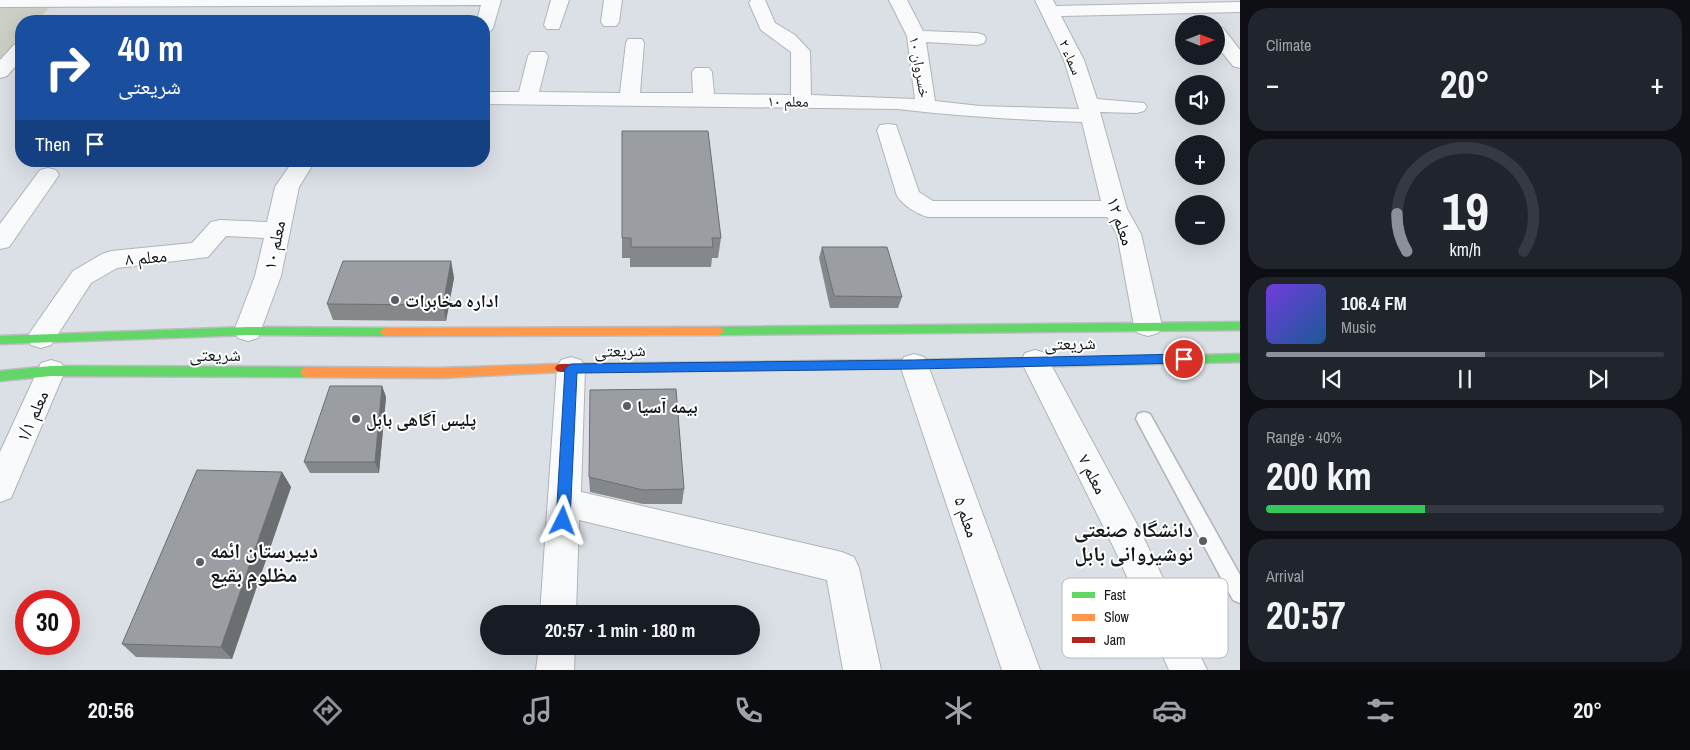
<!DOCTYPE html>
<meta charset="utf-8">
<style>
:root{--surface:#171b24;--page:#20242c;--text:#f1f3f6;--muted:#9ea1a6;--line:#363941;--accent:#8c9099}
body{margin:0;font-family:"Archivo Narrow","Noto Naskh Arabic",sans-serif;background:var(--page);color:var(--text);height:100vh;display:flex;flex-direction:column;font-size:19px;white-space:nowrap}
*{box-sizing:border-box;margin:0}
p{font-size:16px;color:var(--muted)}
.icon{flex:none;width:28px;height:28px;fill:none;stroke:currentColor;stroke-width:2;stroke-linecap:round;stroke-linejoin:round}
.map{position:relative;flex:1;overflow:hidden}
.drawer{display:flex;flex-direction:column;gap:8px;padding:8px;background:#0d0f14;width:450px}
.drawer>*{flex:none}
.guide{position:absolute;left:15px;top:15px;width:475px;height:152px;border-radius:20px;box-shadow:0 5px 20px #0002;background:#1a4fa0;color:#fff;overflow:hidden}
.needle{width:32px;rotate:90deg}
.fabs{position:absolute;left:1175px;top:15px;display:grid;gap:10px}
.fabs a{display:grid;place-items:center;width:50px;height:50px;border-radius:50%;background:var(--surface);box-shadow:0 5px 20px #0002;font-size:25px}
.speed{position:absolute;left:15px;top:590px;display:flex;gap:10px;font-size:25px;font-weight:700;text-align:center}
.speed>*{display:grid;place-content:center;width:65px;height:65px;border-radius:50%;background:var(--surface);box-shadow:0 5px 20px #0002;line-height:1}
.speed .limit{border:8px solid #d22;background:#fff;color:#111}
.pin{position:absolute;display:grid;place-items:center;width:42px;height:42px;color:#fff;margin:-21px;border:2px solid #fff;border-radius:50%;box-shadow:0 1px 5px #0007}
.me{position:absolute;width:55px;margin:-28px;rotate:3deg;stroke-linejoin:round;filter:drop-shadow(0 0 4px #0008)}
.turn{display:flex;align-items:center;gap:18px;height:105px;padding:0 20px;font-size:22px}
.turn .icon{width:65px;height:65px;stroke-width:2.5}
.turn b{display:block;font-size:35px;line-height:42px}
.then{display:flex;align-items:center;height:48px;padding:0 20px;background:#0003;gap:10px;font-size:19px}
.big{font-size:38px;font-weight:700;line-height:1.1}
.drawer .widget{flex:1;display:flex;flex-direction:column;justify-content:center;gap:8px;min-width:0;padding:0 18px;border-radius:20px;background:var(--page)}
.drawer .dial{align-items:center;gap:0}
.dial svg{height:130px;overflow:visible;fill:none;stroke:var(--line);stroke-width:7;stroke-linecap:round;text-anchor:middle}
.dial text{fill:var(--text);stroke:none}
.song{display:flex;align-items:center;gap:15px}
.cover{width:60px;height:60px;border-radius:8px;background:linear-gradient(135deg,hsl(260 70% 55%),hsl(210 70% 35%))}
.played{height:5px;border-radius:2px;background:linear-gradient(90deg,var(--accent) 55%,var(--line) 55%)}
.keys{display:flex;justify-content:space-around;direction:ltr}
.heat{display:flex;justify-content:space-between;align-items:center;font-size:28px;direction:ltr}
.charge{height:8px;border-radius:4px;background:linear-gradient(90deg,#34c759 40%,var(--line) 0)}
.trip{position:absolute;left:480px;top:605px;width:280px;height:50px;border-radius:25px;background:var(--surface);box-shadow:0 5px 20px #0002;font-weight:700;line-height:50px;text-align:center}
.dock{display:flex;height:80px;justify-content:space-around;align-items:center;background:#090b0e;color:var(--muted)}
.dock .icon{width:35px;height:35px}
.dock .active{color:var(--accent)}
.dock b{font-size:22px;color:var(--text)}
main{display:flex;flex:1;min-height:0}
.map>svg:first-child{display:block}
.green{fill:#cbd0c7}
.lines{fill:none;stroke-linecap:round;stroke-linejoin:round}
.lane-casing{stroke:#b0b4b9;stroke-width:3}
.street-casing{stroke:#b0b4b9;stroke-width:2}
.fast-casing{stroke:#babdc0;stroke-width:3}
.slow-casing{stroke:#babdc0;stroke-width:3}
.jam-casing{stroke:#babdc0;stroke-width:3}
.lane{fill:#f9fafb;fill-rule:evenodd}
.street{fill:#f9fafb;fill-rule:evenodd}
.fast{fill:#63d668;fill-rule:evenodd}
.slow{fill:#ff974d;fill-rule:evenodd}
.jam{fill:#b3261e;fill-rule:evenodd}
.wall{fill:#84888b}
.shaded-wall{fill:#6c6f71}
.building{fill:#9a9ea2;stroke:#6c6f71}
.route{fill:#1a73e8;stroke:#114b97}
.poi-dot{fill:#595e62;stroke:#fff;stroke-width:2}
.labels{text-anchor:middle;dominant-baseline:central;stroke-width:4;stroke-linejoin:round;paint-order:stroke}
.far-street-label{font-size:15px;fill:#14181b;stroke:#fff}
.street-label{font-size:18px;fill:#14181b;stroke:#fff}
.poi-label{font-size:18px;font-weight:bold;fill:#14181b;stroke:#fff;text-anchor:start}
.near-poi-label{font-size:21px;font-weight:bold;fill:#14181b;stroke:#fff;text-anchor:end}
.key{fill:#fff;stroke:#b8babb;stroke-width:1}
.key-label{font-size:14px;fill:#14181b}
</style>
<main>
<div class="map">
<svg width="1240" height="670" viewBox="0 0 1240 670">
<rect width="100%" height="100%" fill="#dae0e6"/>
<polygon class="green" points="0,6 50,7 37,21 21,21 21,39 0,62"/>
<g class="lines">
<defs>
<polygon id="lane" points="1144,412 1150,414 1240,575 1240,603 1233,600 1136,419 1138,414"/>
<g id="street">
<polygon points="0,0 501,0 493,28 490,32 484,33 484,21 477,21 481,5 0,7"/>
<polygon points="551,0 569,0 559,29 547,29 544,25"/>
<polygon points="604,0 622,0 619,22 616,26 604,26 601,22"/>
<path d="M751 0H765L775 23 795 35 810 51 811 95 915 99 907 36 889 0H907L923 31 977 33 984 35 986 39 984 43 977 45 926 42 935 101 980 106 1079 109 1064 60 1035 0H1053L1056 6 1240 2V12L1061 16 1084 60 1097 99 1144 103 1147 107 1144 111 1137 113 1100 112 1127 209 1141 234 1162 326 1158 333 1148 336 1138 333 1134 326 1117 234 1107 217H928C917 214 904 206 897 196L877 130 880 125 888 124 896 125 919 192 933 201H1101L1082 122C1020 120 958 116 897 109L484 104V92H519L528 56 531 52H545L548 56 539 92 620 93 626 43 628 39H642L644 43 640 93H693L692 72 695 68H709L712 72 714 94 791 95V52L761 30 749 3Z"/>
<polygon points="1216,27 1223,28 1240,50 1240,68 1233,66 1216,45"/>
<polygon points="21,43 21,60 7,76 0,78 0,60 14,45"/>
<polygon points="293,161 315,161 299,187 281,276 258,338 248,341 238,338 234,331 255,276 264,238 226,236 208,257 117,268 91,283 51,345 41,348 31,345 27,338 31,331 73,271 102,254 111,251 192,243 211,222 220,220 267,222 275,187"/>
<polygon points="48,168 56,170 59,175 9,247 0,249 0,224 40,170"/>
<polygon points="1035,350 1045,353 1049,361 1139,528 1207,670 1169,670 1114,548 1021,361 1025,353"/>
<polygon points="914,354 924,357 928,365 1040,670 1002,670 900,365 904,357"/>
<polygon points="571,357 581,360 585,368 581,492 842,552 854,557 859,568 881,670 843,670 827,580 579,520 576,614 540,614 557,368 561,360"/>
<polygon points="51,360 61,363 65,371 11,498 0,502 0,452 41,363"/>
<polygon points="539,646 575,646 574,670 536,670"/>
</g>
<g id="fast">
<polygon points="1240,322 1240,330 719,335 713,331 719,327"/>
<polygon points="248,327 385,328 391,332 385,336 248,335 0,344 0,336"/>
<polygon points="1240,354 1240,362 1063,366 1059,365 1057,362 1059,359 1063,358"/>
<polygon points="51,366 306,367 310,369 312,372 310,375 306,377 51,376 0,381 0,371"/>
</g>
<g id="slow">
<polygon points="719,327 725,331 719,335 385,336 379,332 385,328"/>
<polygon points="1063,358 1067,359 1069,362 1067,365 1063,366 748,370 744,369 742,366 744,363 748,362"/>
<polygon points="561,364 565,365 567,368 565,371 561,372 439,378 306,377 302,375 300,372 302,369 306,367 439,368"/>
</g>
<polygon id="jam" points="748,362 752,363 754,366 752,369 748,370 561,372 557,371 555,368 557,365 561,364"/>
</defs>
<use href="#lane" class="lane-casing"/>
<use href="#street" class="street-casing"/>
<use href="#fast" class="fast-casing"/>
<use href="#slow" class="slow-casing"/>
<use href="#jam" class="jam-casing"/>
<use href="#lane" class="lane"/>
<use href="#street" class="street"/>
<use href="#fast" class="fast"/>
<use href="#slow" class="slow"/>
<use href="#jam" class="jam"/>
</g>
<g class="wall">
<polygon points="622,131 721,238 718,258 712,258 711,267 630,267 630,258 622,258"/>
<polygon points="250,161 276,161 272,165"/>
<polygon points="822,247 902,297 898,308 830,308 819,258"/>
<polygon points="451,261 454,278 446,321 333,320 327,304"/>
<polygon points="382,386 386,397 379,473 310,473 304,462"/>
<polygon points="282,472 291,487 232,659 136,657 122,644"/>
<polygon points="589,477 684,489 682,504 643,504 590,492"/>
</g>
<g class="shaded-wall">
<polygon points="270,161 276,161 272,165"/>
<polygon points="451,261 454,278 446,321 443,305"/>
<polygon points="382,386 386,397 379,473 375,462"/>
<polygon points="282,472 291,487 232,659 221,647"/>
</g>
<g class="building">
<polygon points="622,131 708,131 721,238 712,238 713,247 631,247 631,238 622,238"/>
<polygon points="822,247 887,247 902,297 834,296"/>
<polygon points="343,261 451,261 443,305 327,304"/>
<polygon points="330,386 382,386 375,462 304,462"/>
<polygon points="676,389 684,489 643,490 589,477 590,390"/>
<polygon points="197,470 282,472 221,647 122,644"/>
</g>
<polygon class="route" points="1184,354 1190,359 1184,363 914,369 577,373 570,521 568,525 563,527 558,525 556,521 565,368 571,364 914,360"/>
<g class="poi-dot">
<circle cx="395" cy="300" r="5"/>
<circle cx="627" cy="406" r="5"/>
<circle cx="356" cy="419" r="5"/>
<circle cx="1203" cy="541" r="5"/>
<circle cx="200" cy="562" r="5"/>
</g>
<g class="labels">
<g class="far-street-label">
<text transform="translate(1071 57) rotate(67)">سماء ۲</text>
<text transform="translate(920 67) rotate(80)">خسروان ۱۰</text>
<text transform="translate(788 101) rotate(1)">معلم ۱۰</text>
</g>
<g class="street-label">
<text transform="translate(1121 221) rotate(71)">معلم ۱۲</text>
<text transform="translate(274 245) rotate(-78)">معلم ۱۰</text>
<text transform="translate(146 257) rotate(-5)">معلم ۸</text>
<text transform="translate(1070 343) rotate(-1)">شریعتی</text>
<text transform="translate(620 350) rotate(-1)">شریعتی</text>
<text x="215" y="354">شریعتی</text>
<text transform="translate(32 416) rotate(-66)">معلم ۱/۱</text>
<text transform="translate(1093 474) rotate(63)">معلم ۷</text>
<text transform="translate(967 517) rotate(71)">معلم ۵</text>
</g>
<g class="poi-label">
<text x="405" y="300">اداره مخابرات</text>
<text x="637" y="406">بیمه آسیا</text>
<text x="366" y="419">پلیس آگاهی بابل</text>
</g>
<g class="near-poi-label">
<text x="1193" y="529">دانشگاه صنعتی<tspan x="1193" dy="24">نوشیروانی بابل</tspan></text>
<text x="210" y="550" text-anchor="start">دییرستان ائمه<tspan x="210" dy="24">مظلوم بقیع</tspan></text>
</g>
</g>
<rect x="1062" y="578" width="166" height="80" rx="8" class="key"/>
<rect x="1072" y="592" width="23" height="6" fill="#63d668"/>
<rect x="1072" y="614" width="23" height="7" fill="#ff974d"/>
<rect x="1072" y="637" width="23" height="6" fill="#b3261e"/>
<g class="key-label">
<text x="1104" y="600">Fast</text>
<text x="1104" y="622">Slow</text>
<text x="1104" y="645">Jam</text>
</g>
</svg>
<div class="fabs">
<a><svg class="needle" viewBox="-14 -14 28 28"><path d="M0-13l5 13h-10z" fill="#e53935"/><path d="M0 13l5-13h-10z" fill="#9ea1a6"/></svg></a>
<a><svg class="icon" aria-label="sound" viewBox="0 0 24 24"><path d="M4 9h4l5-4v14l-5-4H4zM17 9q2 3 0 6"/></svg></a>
<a>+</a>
<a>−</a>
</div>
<div class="speed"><div class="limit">30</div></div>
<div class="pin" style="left:1184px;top:359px;background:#d93025"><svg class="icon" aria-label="arrive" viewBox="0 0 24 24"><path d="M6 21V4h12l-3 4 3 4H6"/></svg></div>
<svg class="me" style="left:563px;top:521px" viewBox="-20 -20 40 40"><path d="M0-17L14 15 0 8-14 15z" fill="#1a73e8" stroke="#fff" stroke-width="4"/></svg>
<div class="trip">20:57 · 1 min · 180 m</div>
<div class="guide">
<div class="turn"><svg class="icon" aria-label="right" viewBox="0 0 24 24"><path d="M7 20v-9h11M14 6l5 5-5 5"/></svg><div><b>40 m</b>شریعتی</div></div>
<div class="then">Then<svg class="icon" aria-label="arrive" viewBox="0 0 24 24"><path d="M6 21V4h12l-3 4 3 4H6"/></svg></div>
</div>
</div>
<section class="drawer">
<div class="widget"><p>Climate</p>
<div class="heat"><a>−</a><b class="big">20°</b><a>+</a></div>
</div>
<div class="widget dial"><svg viewBox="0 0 100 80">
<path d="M14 69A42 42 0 1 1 86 69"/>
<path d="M14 69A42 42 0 0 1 8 46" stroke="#8c9099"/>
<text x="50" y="56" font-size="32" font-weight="700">19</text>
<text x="50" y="72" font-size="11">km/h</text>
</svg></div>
<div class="widget">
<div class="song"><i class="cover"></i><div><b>106.4 FM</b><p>Music</p></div></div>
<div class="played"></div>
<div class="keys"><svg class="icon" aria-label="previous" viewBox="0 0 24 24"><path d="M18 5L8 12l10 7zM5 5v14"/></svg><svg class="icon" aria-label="pause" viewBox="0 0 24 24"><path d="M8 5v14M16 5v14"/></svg><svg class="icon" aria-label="next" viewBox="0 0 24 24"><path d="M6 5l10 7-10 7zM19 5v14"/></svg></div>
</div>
<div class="widget"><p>Range · 40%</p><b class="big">200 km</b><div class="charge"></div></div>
<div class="widget"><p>Arrival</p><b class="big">20:57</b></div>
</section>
</main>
<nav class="dock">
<b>20:56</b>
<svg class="icon active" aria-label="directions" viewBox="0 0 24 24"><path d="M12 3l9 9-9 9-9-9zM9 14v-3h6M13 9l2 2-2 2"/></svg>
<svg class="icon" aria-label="music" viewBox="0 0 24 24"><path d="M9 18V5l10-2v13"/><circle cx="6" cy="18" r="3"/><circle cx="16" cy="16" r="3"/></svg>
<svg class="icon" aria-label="phone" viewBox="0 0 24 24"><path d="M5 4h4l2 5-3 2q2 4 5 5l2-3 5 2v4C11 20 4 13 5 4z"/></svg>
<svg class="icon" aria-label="climate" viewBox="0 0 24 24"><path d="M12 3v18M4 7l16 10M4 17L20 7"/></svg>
<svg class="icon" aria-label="car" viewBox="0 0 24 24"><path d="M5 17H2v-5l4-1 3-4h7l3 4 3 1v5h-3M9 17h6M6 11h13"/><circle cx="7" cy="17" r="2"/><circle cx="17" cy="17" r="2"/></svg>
<svg class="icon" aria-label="filters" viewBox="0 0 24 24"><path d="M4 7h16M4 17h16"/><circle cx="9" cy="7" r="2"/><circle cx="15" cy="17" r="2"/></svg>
<b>20°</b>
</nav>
